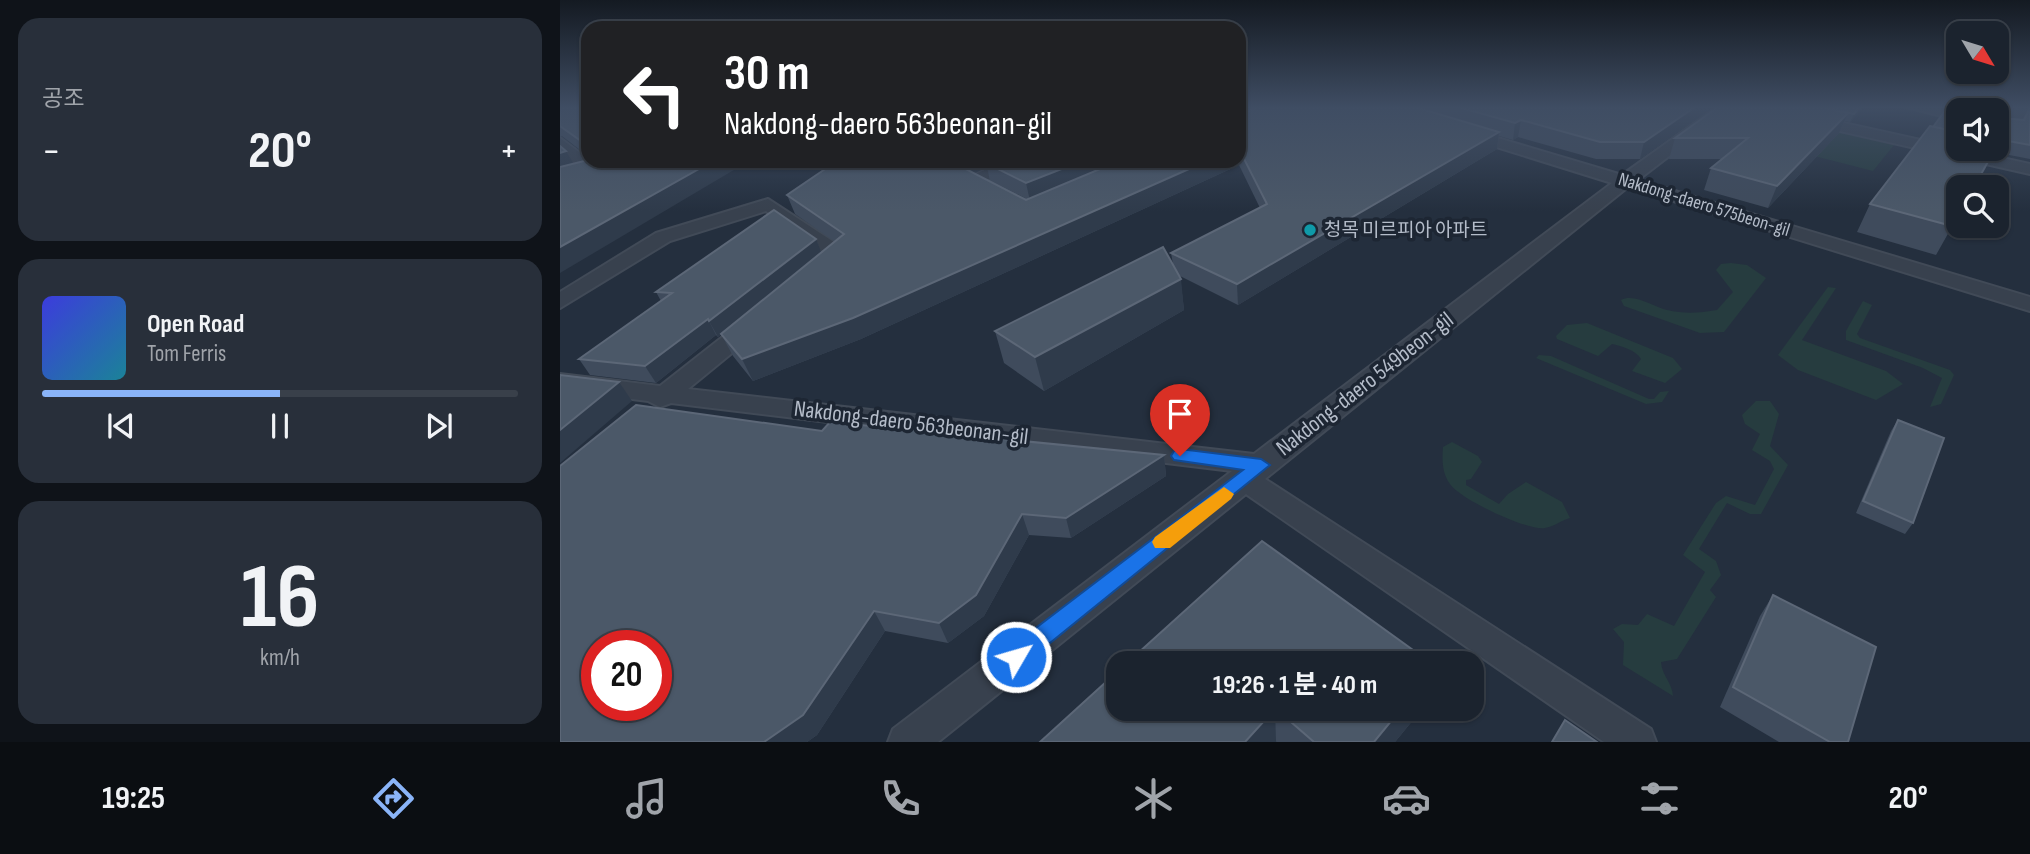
<!DOCTYPE html>
<html lang="ko">
<meta charset="utf-8">
<style>
:root{--surface:#1b232e;--page:#282f3a;--text:#f1f3f6;--muted:#a0a4aa;--line:#39404a;--accent:#8ab4f8}
body{margin:0;font-family:"Sofia Sans Condensed","Noto Sans KR",sans-serif;background:var(--page);color:var(--text);height:100vh;display:flex;flex-direction:column;font-size:26px;white-space:nowrap}
*{box-sizing:border-box;margin:0}
p{font-size:23px;color:var(--muted)}
.icon{flex:none;width:38px;height:38px;fill:none;stroke:currentColor;stroke-width:2;stroke-linecap:round;stroke-linejoin:round}
.map{position:relative;flex:1;overflow:hidden}
.details{display:flex;flex-direction:column;gap:18px;padding:18px;background:#0f1319;width:560px}
.details>*{flex:none}
.top-card{position:absolute;left:21px;top:21px;width:665px;height:147px;border-radius:21px;box-shadow:0 2px 5px #0004,0 0 0 2px var(--line);background:#202124;color:#fff;overflow:hidden}
.needle{width:46px;rotate:128deg}
.buttons{position:absolute;left:1386px;top:21px;display:grid;gap:14px}
.buttons a{display:grid;place-items:center;width:63px;height:63px;border-radius:14px;background:var(--surface);box-shadow:0 2px 5px #0004,0 0 0 2px var(--line);font-size:35px}
.speed{position:absolute;left:21px;top:630px;display:flex;gap:14px;font-size:35px;font-weight:700;text-align:center}
.speed>*{display:grid;place-content:center;width:91px;height:91px;border-radius:50%;background:var(--surface);box-shadow:0 2px 5px #0004,0 0 0 2px var(--line);line-height:1}
.speed .limit{border:10px solid #d22;background:#fff;color:#111}
.pin{position:absolute;display:grid;place-items:center;width:60px;height:60px;color:#fff;margin:-72px -30px;border-radius:50% 50% 50% 0;rotate:-45deg;box-shadow:0 0 7px #0007}
.pin .icon{rotate:45deg}
.me{position:absolute;width:77px;margin:-38px;rotate:52deg;stroke-linejoin:round;filter:drop-shadow(0 0 5px #0008)}
.turn{display:flex;align-items:center;gap:24px;height:147px;padding:0 28px;font-size:32px}
.turn .icon{width:91px;height:91px;stroke-width:2.5}
.turn b{display:block;font-size:49px;line-height:60px}
.big{font-size:52px;font-weight:700;line-height:1.1}
.details .tile{flex:1;display:flex;flex-direction:column;justify-content:center;gap:10px;min-width:0;padding:0 24px;border-radius:21px;background:var(--page)}
.details .dial{align-items:center;gap:0}
.dial b{font-size:91px;line-height:1}
.song{display:flex;align-items:center;gap:21px}
.cover{width:84px;height:84px;border-radius:10px;background:linear-gradient(135deg,hsl(240 70% 55%),hsl(190 70% 35%))}
.played{height:7px;border-radius:4px;background:linear-gradient(90deg,var(--accent) 50%,var(--line) 50%)}
.keys{display:flex;justify-content:space-around;direction:ltr}
.heat{display:flex;justify-content:space-between;align-items:center;font-size:38px;direction:ltr}
.trip{position:absolute;left:546px;top:651px;width:378px;height:70px;border-radius:21px;background:var(--surface);box-shadow:0 2px 5px #0004,0 0 0 2px var(--line);font-weight:700;line-height:70px;text-align:center}
.tab-bar{display:flex;height:112px;justify-content:space-around;align-items:center;background:#0b0e12;color:var(--muted)}
.tab-bar .icon{width:49px;height:49px}
.tab-bar .current{color:var(--accent)}
.tab-bar b{font-size:32px;color:var(--text)}
main{display:flex;flex:1;min-height:0}
.map>svg:first-child{display:block}
.green{fill:#263c3f}
.lines{fill:none;stroke-linecap:round;stroke-linejoin:round}
.service-casing{stroke:#414a57;stroke-width:4}
.service{fill:#38414e;fill-rule:evenodd}
.wall{fill:#3f4b5c;fill-rule:evenodd}
.shaded-wall{fill:#2f3b4b}
.building{fill:#4b5868;stroke:#5c6777;stroke-width:2;fill-rule:evenodd}
.route{fill:#1a73e8;stroke:#114b97;stroke-width:2}
.slow{fill:#f59e0b}
.culture-dot{fill:#0f9aa8;stroke:#1d2633;stroke-width:2.5}
.labels{text-anchor:middle;dominant-baseline:central;stroke-width:7;stroke-linejoin:round;paint-order:stroke}
.far-street-label{font-size:19px;fill:#b4bcc9;stroke:#1d2633}
.far-poi-label{font-size:19px;fill:#b4bcc9;stroke:#1d2633;text-anchor:start}
.street-label{font-size:23px;fill:#b4bcc9;stroke:#1d2633}
</style>
<main>
<section class="details">
<div class="tile"><p>공조</p>
<div class="heat"><a>−</a><b class="big">20°</b><a>+</a></div>
</div>
<div class="tile">
<div class="song"><i class="cover"></i><div><b>Open Road</b><p>Tom Ferris</p></div></div>
<div class="played"></div>
<div class="keys"><svg class="icon" aria-label="previous" viewBox="0 0 24 24"><path d="M18 5L8 12l10 7zM5 5v14"/></svg><svg class="icon" aria-label="pause" viewBox="0 0 24 24"><path d="M8 5v14M16 5v14"/></svg><svg class="icon" aria-label="next" viewBox="0 0 24 24"><path d="M6 5l10 7-10 7zM19 5v14"/></svg></div>
</div>
<div class="tile dial"><b>16</b><p>km/h</p></div>
</section>
<div class="map">
<svg width="1470" height="742" viewBox="0 0 1470 742">
<rect width="100%" height="100%" fill="#242f3e"/>
<g class="green">
<polygon points="1211,116 1334,145 1313,171 1168,134"/>
<path d="M1171 263 1187 265 1206 278 1164 332 1140 333 1064 306 1061 300C1075 293 1093 307 1107 310 1124 314 1140 313 1157 310L1173 292 1156 270 1161 264Z"/>
<polygon points="1268,287 1276,288 1242,340 1326,371 1343,384 1316,400 1238,370 1218,355"/>
<polygon points="1303,301 1312,305 1297,334 1300,338 1390,370 1394,375 1381,404 1370,407 1382,378 1363,368 1286,340 1286,331"/>
<path d="M1027 323 1113 358 1122 369 1105 383 1072 371 1081 359C1076 350 1061 346 1052 344L1038 356 997 339 996 336 1007 325Z"/>
<polygon points="979,355 991,356 1089,399 1094,399 1100,392 1109,391 1102,402 1086,404 976,358"/>
<path d="M1196 401H1210L1219 414 1210 446 1228 465 1201 514H1190L1167 503 1139 549 1156 561 1161 575 1150 590 1156 597 1117 659 1101 662C1102 676 1112 682 1113 696L1063 665 1064 642 1053 629 1062 624 1078 625 1087 614 1114 626 1145 572 1123 555 1156 503 1166 496 1195 505 1214 469 1210 461 1192 450 1200 434 1185 424 1182 415Z"/>
<path d="M892 442 918 456 922 462 911 479 906 480V485L939 504 948 494 966 482 1002 502 1010 518C1002 520 993 527 985 528 967 531 900 499 890 484 882 473 882 460 883 447Z"/>
</g>
<g class="lines">
<defs>
<g id="service">
<polygon points="1157,107 1173,107 1078,180 1470,297 1470,311 1068,187 705,479 1091,729 1096,742 1044,742 686,494 378,742 328,742 333,729 672,471 111,403 100,407 88,401 0,390 0,374 100,386 184,320 200,320 203,325 200,330 128,389 694,454 1052,183 901,136 901,130 911,130 1062,175"/>
<polygon points="1185,107 1211,107 1470,164 1470,174 1192,111"/>
<polygon points="1346,107 1374,107 1398,112 1398,120"/>
<polygon points="1456,107 1470,107 1455,130 1437,128 1437,120 1446,122"/>
<polygon points="0,138 39,167 39,175 27,175 0,151"/>
<polygon points="446,161 469,161 424,181 438,190 435,194 423,194 401,180"/>
<path d="M208 199 286 250 289 254C281 265 270 275 256 271L253 267 266 254 206 211 110 241 0 308V292L96 233Z"/>
</g>
</defs>
<use href="#service" class="service-casing"/>
<use href="#service" class="service"/>
</g>
<g class="wall">
<polygon points="0,107 28,107 28,156 2,136 0,137"/>
<path d="M679 107H1150V109L1080 159H1036L958 137 953 140 939 136 937 149 678 305 620 276 624 310 484 391 444 363 435 331 613 264 611 253 700 208 679 165 301 339 193 381 173 356 161 334 158 337 156 335 96 383 30 375 19 359 101 301 96 292 256 239 261 253 275 242 235 214 227 195 277 161H679ZM427 167 430 181 467 199 414 173Z"/>
<polygon points="1304,107 1290,122 1285,121 1279,133 1208,208 1144,190 1151,168 1162,159 1109,159 1115,138"/>
<path d="M1390 107H1454L1445 119 1463 120 1470 108V159L1434 152 1376 255 1297 232 1310 204 1373 127ZM1398 110H1437V149H1398Z"/>
<polygon points="1338,420 1353,523 1345,534 1296,513 1331,431"/>
<polygon points="262,431 604,455 606,476 511,538 469,535 424,616 388,643 325,631 257,735 247,742 0,742"/>
<polygon points="1213,595 1288,742 1219,742 1160,707 1200,616"/>
<polygon points="558,709 862,709 835,742 717,742"/>
</g>
<g class="shaded-wall">
<polygon points="679,107 704,107 679,117"/>
<polygon points="1135,107 1150,107 1150,109 1080,159 1084,142"/>
<polygon points="1300,107 1304,107 1290,122 1294,114"/>
<polygon points="1288,113 1279,133 1208,208 1217,186"/>
<polygon points="961,120 958,137 953,140 955,123"/>
<polygon points="939,132 937,149 678,305 677,284"/>
<polygon points="6,151 16,168 0,173 0,153"/>
<polygon points="153,161 189,161 0,273 0,247"/>
<polygon points="398,161 440,161 426,163 427,167 399,181 394,163"/>
<polygon points="522,161 569,161 470,201 466,183"/>
<polygon points="647,161 679,161 679,165 301,339 193,381 182,359"/>
<polygon points="256,239 262,254 158,337 149,321"/>
<polygon points="621,279 624,310 484,391 475,357"/>
<polygon points="148,319 156,335 96,383 85,366"/>
<polygon points="59,382 72,401 0,463 0,430"/>
<polygon points="604,455 606,476 511,538 506,518"/>
<polygon points="462,514 469,535 424,616 388,643 379,623"/>
<polygon points="314,611 325,631 257,735 247,742 204,742"/>
<polygon points="715,709 716,742 685,742"/>
<polygon points="841,709 862,709 835,742 814,742"/>
</g>
<g class="building">
<polygon points="0,107 28,107 28,146 0,126"/>
<polygon points="698,107 855,107 939,132 677,284 611,253 707,204 679,149 679,115"/>
<polygon points="898,107 1135,107 1084,142 1040,142 961,120 955,123"/>
<polygon points="1158,107 1260,107 1288,113 1217,186 1151,168 1188,138 1115,138"/>
<polygon points="1262,107 1300,107 1294,114"/>
<polygon points="1405,107 1452,107 1451,108 1441,107 1441,118 1464,120 1470,108 1470,145 1437,139 1437,110 1405,110"/>
<polygon points="1387,108 1402,110 1398,110 1398,132 1373,127"/>
<polygon points="1370,126 1398,132 1398,149 1435,149 1414,187 1398,187 1398,214 1392,226 1310,204"/>
<polygon points="0,146 6,151 0,153"/>
<polygon points="28,160 28,161 153,161 0,247 0,167"/>
<polygon points="277,161 398,161 394,163 466,200 559,161 647,161 293,318 182,359 161,334 284,234 227,195"/>
<polygon points="431,161 522,161 466,183 426,163"/>
<polygon points="214,210 256,239 149,321 148,319 85,366 19,359 112,293 96,292"/>
<polygon points="603,247 621,279 475,357 435,331"/>
<polygon points="0,375 59,382 0,430"/>
<path d="M76 405 262 431 270 422 604 455 506 518 462 514 416 595 379 623 314 611 243 715 204 742H0V466ZM37 646H96V705H37Z"/>
<polygon points="1338,420 1384,438 1353,523 1303,501"/>
<polygon points="702,541 871,663 567,663"/>
<polygon points="1213,595 1316,647 1288,742 1270,742 1173,687"/>
<polygon points="558,671 558,709 715,709 685,742 480,742"/>
<polygon points="716,709 841,709 814,742 754,742"/>
<polygon points="1005,720 1037,742 992,742"/>
</g>
<linearGradient id="sky" x2="0" y2="1"><stop stop-color="#141a22"/><stop offset="0.51" stop-color="#3f4d63"/><stop offset="1" stop-color="#3f4d63" stop-opacity="0"/></linearGradient>
<rect width="1470" height="211" fill="url(#sky)"/>
<polygon class="route" points="620,449 701,459 710,465 464,664 456,667 448,664 444,657 448,649 683,470 614,460 611,456 614,451"/>
<polygon class="slow" points="664,487 674,494 671,499 610,548 595,548 592,542 595,537"/>
<circle class="culture-dot" cx="750" cy="230" r="7"/>
<g class="labels">
<g class="far-street-label">
<text transform="translate(1144 205) rotate(17)">Nakdong-daero 575beon-gil</text>
</g>
<g class="far-poi-label">
<text x="764" y="230">청목 미르피아 아파트</text>
</g>
<g class="street-label">
<text transform="translate(805 384) rotate(-38)">Nakdong-daero 549beon-gil</text>
<text transform="translate(351 423) rotate(7)">Nakdong-daero 563beonan-gil</text>
</g>
</g>
</svg>
<div class="buttons">
<a><svg class="needle" viewBox="-14 -14 28 28"><path d="M0-13l5 13h-10z" fill="#e53935"/><path d="M0 13l5-13h-10z" fill="#a0a4aa"/></svg></a>
<a><svg class="icon" aria-label="sound" viewBox="0 0 24 24"><path d="M4 9h4l5-4v14l-5-4H4zM17 9q2 3 0 6"/></svg></a>
<a><svg class="icon" aria-label="search" viewBox="0 0 24 24"><circle cx="10" cy="10" r="6"/><path d="M15 15l6 6"/></svg></a>
</div>
<div class="speed"><div class="limit">20</div></div>
<div class="pin" style="left:620px;top:456px;background:#d93025"><svg class="icon" aria-label="arrive" viewBox="0 0 24 24"><path d="M6 21V4h12l-3 4 3 4H6"/></svg></div>
<svg class="me" style="left:456px;top:657px" viewBox="-20 -20 40 40"><circle r="17" fill="#1a73e8" stroke="#fff" stroke-width="3"/><path d="M0-11L8 9 0 5-8 9z" fill="#fff"/></svg>
<div class="trip">19:26 · 1 분 · 40 m</div>
<div class="top-card">
<div class="turn"><svg class="icon" aria-label="left" viewBox="0 0 24 24"><path d="M17 20v-9H6M10 6l-5 5 5 5"/></svg><div><b>30 m</b>Nakdong-daero 563beonan-gil</div></div>
</div>
</div>
</main>
<nav class="tab-bar">
<b>19:25</b>
<svg class="icon current" aria-label="directions" viewBox="0 0 24 24"><path d="M12 3l9 9-9 9-9-9zM9 14v-3h6M13 9l2 2-2 2"/></svg>
<svg class="icon" aria-label="music" viewBox="0 0 24 24"><path d="M9 18V5l10-2v13"/><circle cx="6" cy="18" r="3"/><circle cx="16" cy="16" r="3"/></svg>
<svg class="icon" aria-label="phone" viewBox="0 0 24 24"><path d="M5 4h4l2 5-3 2q2 4 5 5l2-3 5 2v4C11 20 4 13 5 4z"/></svg>
<svg class="icon" aria-label="climate" viewBox="0 0 24 24"><path d="M12 3v18M4 7l16 10M4 17L20 7"/></svg>
<svg class="icon" aria-label="car" viewBox="0 0 24 24"><path d="M5 17H2v-5l4-1 3-4h7l3 4 3 1v5h-3M9 17h6M6 11h13"/><circle cx="7" cy="17" r="2"/><circle cx="17" cy="17" r="2"/></svg>
<svg class="icon" aria-label="filters" viewBox="0 0 24 24"><path d="M4 7h16M4 17h16"/><circle cx="9" cy="7" r="2"/><circle cx="15" cy="17" r="2"/></svg>
<b>20°</b>
</nav>
